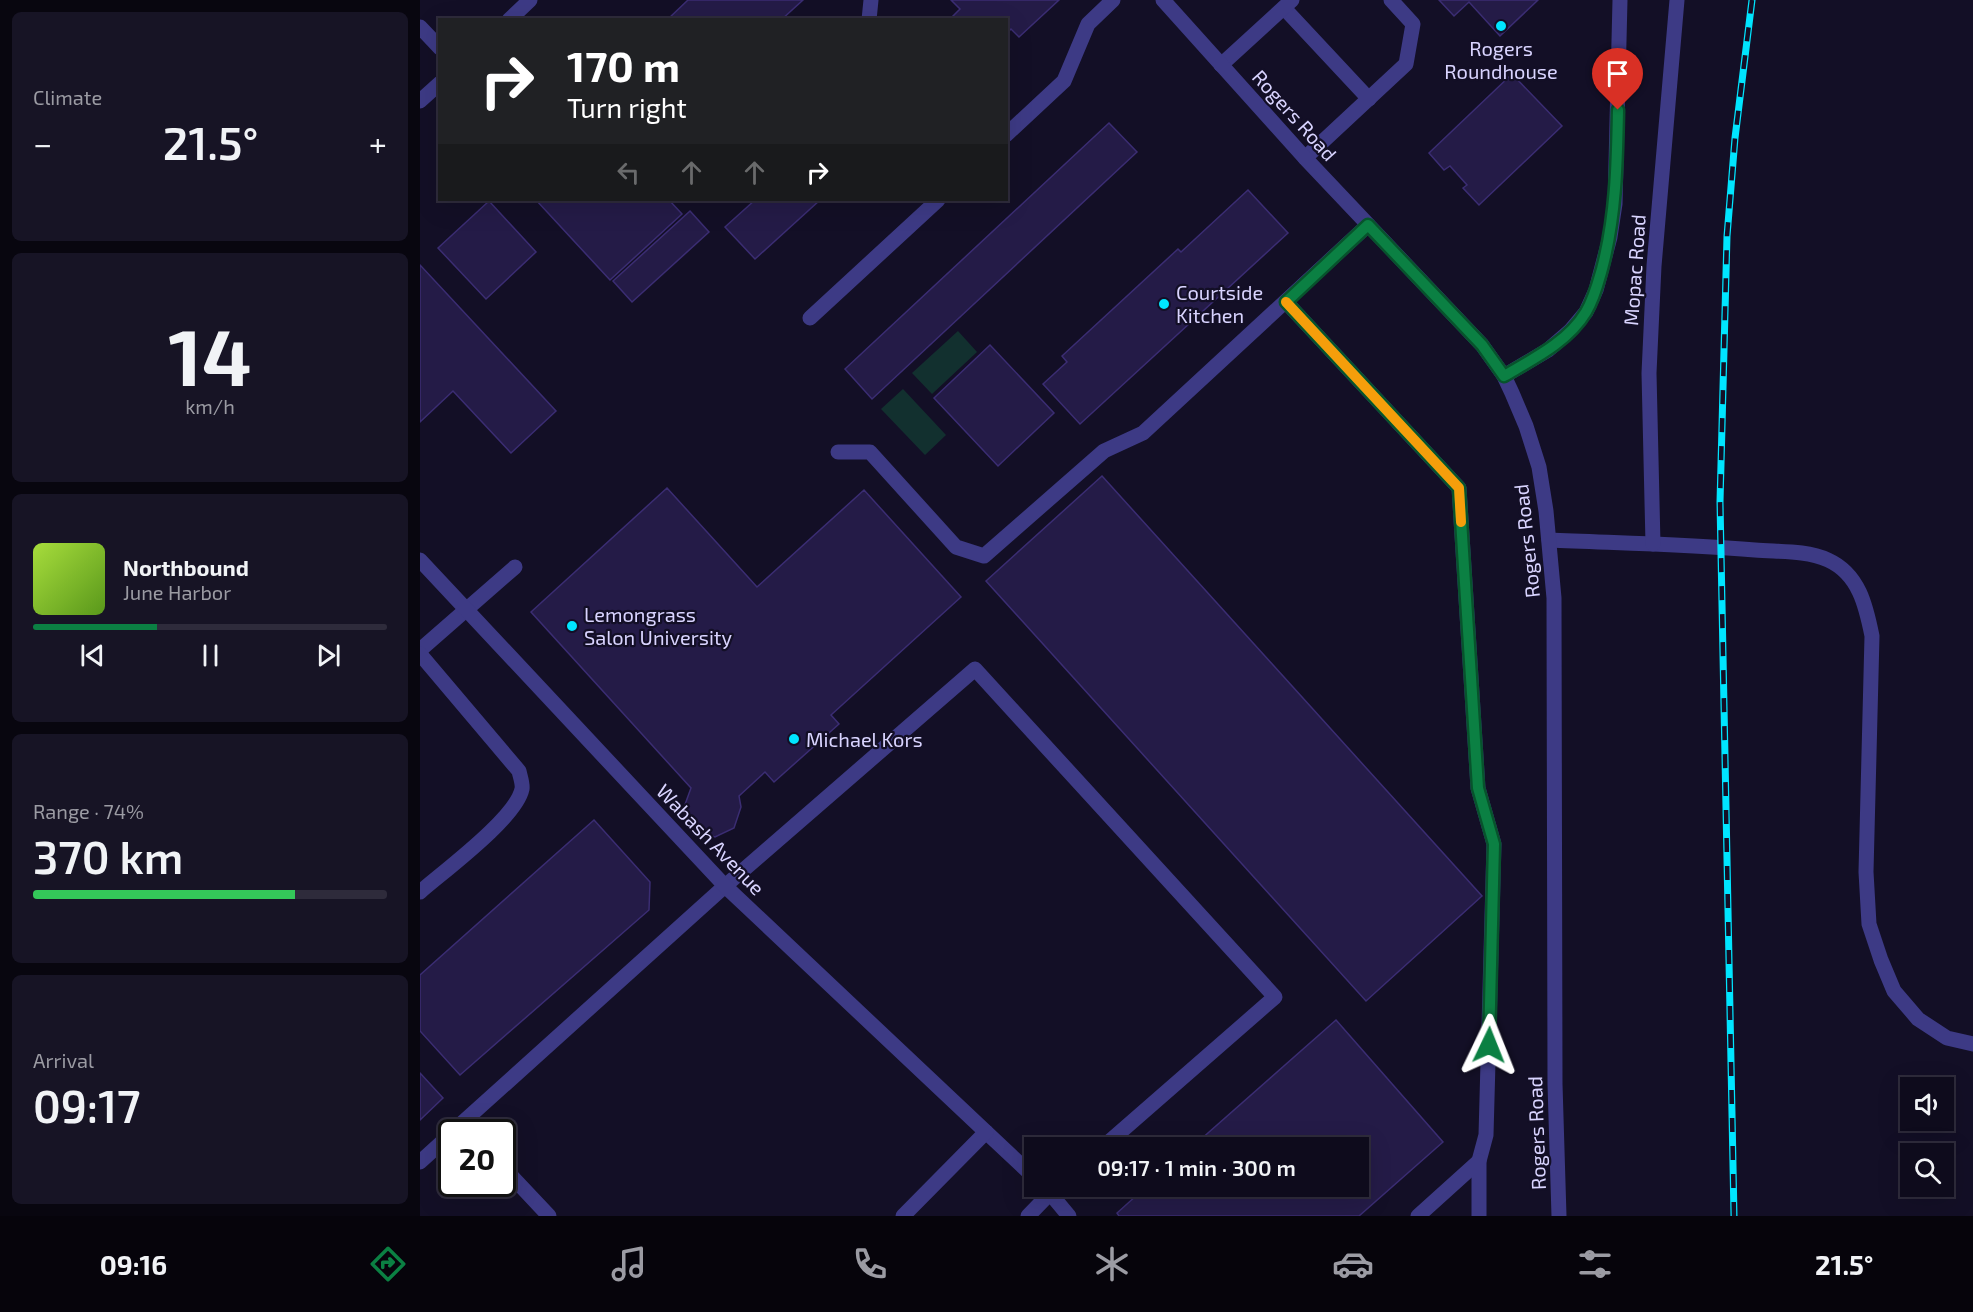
<!DOCTYPE html>
<meta charset="utf-8">
<style>
:root{--surface:#0e0b1c;--page:#171425;--text:#f1f3f6;--muted:#9b9ba3;--line:#2e2b3b;--accent:#0b8043}
body{margin:0;font-family:"Exo 2",sans-serif;background:var(--page);color:var(--text);height:100vh;display:flex;flex-direction:column;font-size:22px;white-space:nowrap}
*{box-sizing:border-box;margin:0}
p{font-size:20px;color:var(--muted)}
.icon{flex:none;width:33px;height:33px;fill:none;stroke:currentColor;stroke-width:2;stroke-linecap:round;stroke-linejoin:round}
.map{position:relative;flex:1;overflow:hidden}
.details{display:flex;flex-direction:column;gap:12px;padding:12px;background:#08060f;width:420px}
.details>*{flex:none}
.hud{position:absolute;left:18px;top:18px;width:570px;height:183px;border-radius:0px;box-shadow:0 6px 24px #0002,0 0 0 2px var(--line);background:#202124;color:#fff;overflow:hidden}
.tools{position:absolute;left:1480px;top:1077px;display:grid;gap:12px}
.tools a{display:grid;place-items:center;width:54px;height:54px;border-radius:0px;background:var(--surface);box-shadow:0 6px 24px #0002,0 0 0 2px var(--line);font-size:30px}
.speed{position:absolute;left:18px;top:1119px;display:flex;gap:12px;font-size:30px;font-weight:700;text-align:center}
.speed>*{display:grid;place-content:center;width:78px;height:78px;border-radius:50%;background:var(--surface);box-shadow:0 6px 24px #0002,0 0 0 2px var(--line);line-height:1}
.speed .limit{border:3px solid #111;border-radius:9px;background:#fff;color:#111}
.pin{position:absolute;display:grid;place-items:center;width:51px;height:51px;color:#fff;margin:-62px -26px;border-radius:50% 50% 50% 0;rotate:-45deg;box-shadow:0 0 6px #0007}
.pin .icon{rotate:45deg}
.me{position:absolute;width:66px;margin:-33px;rotate:2deg;stroke-linejoin:round;filter:drop-shadow(0 0 4px #0008)}
.turn{display:flex;align-items:center;gap:21px;height:126px;padding:0 30px;font-size:27px}
.turn .icon{width:78px;height:78px;stroke-width:2.5}
.turn b{display:block;font-size:42px;line-height:51px}
.lanes{display:flex;align-items:center;height:57px;padding:0 30px;background:#0003;justify-content:center;gap:30px;direction:ltr}
.lanes .off{opacity:.35}
.big{font-size:45px;font-weight:600;line-height:1.1}
.details .tile{flex:1;display:flex;flex-direction:column;justify-content:center;gap:9px;min-width:0;padding:0 21px;border-radius:9px;background:var(--page)}
.details .dial{align-items:center;gap:0}
.dial b{font-size:78px;line-height:1}
.song{display:flex;align-items:center;gap:18px}
.cover{width:72px;height:72px;border-radius:9px;background:linear-gradient(135deg,hsl(80 70% 55%),hsl(90 70% 35%))}
.played{height:6px;border-radius:3px;background:linear-gradient(90deg,var(--accent) 35%,var(--line) 35%)}
.keys{display:flex;justify-content:space-around;direction:ltr}
.heat{display:flex;justify-content:space-between;align-items:center;font-size:33px;direction:ltr}
.charge{height:9px;border-radius:4px;background:linear-gradient(90deg,#34c759 74%,var(--line) 0)}
.trip{position:absolute;left:604px;top:1137px;width:345px;height:60px;border-radius:0px;background:var(--surface);box-shadow:0 6px 24px #0002,0 0 0 2px var(--line);font-weight:600;line-height:60px;text-align:center}
.dock{display:flex;height:96px;justify-content:space-around;align-items:center;background:#06040b;color:var(--muted)}
.dock .icon{width:42px;height:42px}
.dock .selected{color:var(--accent)}
.dock b{font-size:27px;color:var(--text)}
main{display:flex;flex:1;min-height:0}
.map>svg:first-child{display:block}
.pitch{fill:#12302f}
.building{fill:#241b47;stroke:#3b2d73;stroke-width:1.5}
.lines{fill:none;stroke-linecap:round;stroke-linejoin:round}
.service{stroke:#3d3a85;stroke-width:15}
.minor{stroke:#3d3a85;stroke-width:15}
.rail-casing{stroke:#00e5ff;stroke-width:7}
.rail{stroke:#130f26;stroke-width:4.5;stroke-dasharray:14;stroke-linecap:butt}
.route-casing{stroke:#07532c;stroke-width:15}
.route{stroke:#0b8043;stroke-width:10}
.slow{stroke:#f59e0b;stroke-width:10}
.poi-dot{fill:#00e5ff;stroke:#130f26;stroke-width:2}
.labels{text-anchor:middle;dominant-baseline:central;stroke-width:4.5;stroke-linejoin:round;paint-order:stroke}
.poi-label{font-size:20px;fill:#d9d4ff;stroke:#130f26;text-anchor:start}
.street-label{font-size:20px;fill:#d9d4ff;stroke:#130f26}
</style>
<main>
<section class="details">
<div class="tile"><p>Climate</p>
<div class="heat"><a>−</a><b class="big">21.5°</b><a>+</a></div>
</div>
<div class="tile dial"><b>14</b><p>km/h</p></div>
<div class="tile">
<div class="song"><i class="cover"></i><div><b>Northbound</b><p>June Harbor</p></div></div>
<div class="played"></div>
<div class="keys"><svg class="icon" aria-label="previous" viewBox="0 0 24 24"><path d="M18 5L8 12l10 7zM5 5v14"/></svg><svg class="icon" aria-label="pause" viewBox="0 0 24 24"><path d="M8 5v14M16 5v14"/></svg><svg class="icon" aria-label="next" viewBox="0 0 24 24"><path d="M6 5l10 7-10 7zM19 5v14"/></svg></div>
</div>
<div class="tile"><p>Range · 74%</p><b class="big">370 km</b><div class="charge"></div></div>
<div class="tile"><p>Arrival</p><b class="big">09:17</b></div>
</section>
<div class="map">
<svg width="1553" height="1216" viewBox="0 0 1553 1216">
<rect width="100%" height="100%" fill="#130f26"/>
<g class="pitch">
<polygon points="538,331 557,352 512,394 492,373"/>
<polygon points="483,389 526,435 505,455 461,409"/>
</g>
<g class="building">
<polygon points="268,0 383,0 361,20 247,20"/>
<polygon points="531,0 639,0 599,37 591,29 586,34 586,20 529,20 540,9"/>
<polygon points="1019,0 1118,0 1080,36 1049,2 1034,16"/>
<polygon points="1092,74 1142,126 1059,205 1043,188 1047,185 1030,166 1024,170 1009,153"/>
<polygon points="689,123 717,152 452,399 425,369"/>
<polygon points="828,190 868,233 660,424 623,384 647,362 642,356 758,249 761,252"/>
<polygon points="116,200 249,200 262,214 190,280"/>
<polygon points="335,200 400,200 335,259 305,227"/>
<polygon points="69,201 116,252 66,299 18,248"/>
<polygon points="270,211 289,232 212,302 193,281"/>
<polygon points="0,265 136,411 91,453 33,391 0,422"/>
<polygon points="570,345 634,413 578,466 514,398"/>
<polygon points="682,476 1062,896 946,1001 566,581"/>
<polygon points="247,488 337,587 444,490 541,597 411,715 419,724 354,782 345,772 319,796 321,807 314,828 295,837 273,830 263,810 271,788 111,612"/>
<polygon points="174,820 230,882 229,910 40,1075 0,1031 0,975"/>
<polygon points="916,1020 1023,1142 939,1216 699,1216 697,1213 727,1186 939,1186 939,1148 771,1148"/>
<polygon points="0,1073 23,1098 0,1120"/>
</g>
<g class="lines">
<g class="service">
<polyline points="864,8 949,99"/>
<polyline points="449,20 451,0"/>
<polyline points="0,27 20,48"/>
<polyline points="801,65 872,0"/>
<polyline points="586,135 644,81 668,24 693,0"/>
<polyline points="885,158 986,64 993,24 971,0"/>
<polyline points="866,302 1039,488 1058,788 1074,844 1066,1135 1059,1161 1059,1216"/>
<polyline points="390,318 518,200"/>
<polyline points="1084,376 1128,350 1150,331 1166,312 1176,290 1190,237 1195,204 1200,0"/>
<polyline points="418,452 450,452 536,547 564,556 684,451 723,433 948,225"/>
<path d="M1129 540C1198 543 1267 544 1335 550 1359 552 1386 550 1408 560 1439 574 1446 606 1452 636L1446 872 1449 924 1461 960 1474 991 1498 1019 1527 1038 1553 1044"/>
<polyline points="1233,544 1229,373 1234,266 1257,0"/>
<polyline points="0,650 95,567"/>
<path d="M0 654 99 771C100 776 103 784 102 789 96 818 24 871 0 892"/>
<polyline points="32,1132 305,886 555,669 855,997 682,1148"/>
<polyline points="566,1132 615,1178"/>
<polyline points="0,1162 32,1133"/>
<polyline points="82,1166 129,1216"/>
<polyline points="624,1186 649,1216"/>
<polyline points="608,1216 637,1186"/>
<polyline points="998,1216 1059,1161"/>
</g>
<g class="minor">
<polyline points="743,0 885,158 1062,345 1084,376 1092,393 1106,426 1119,467 1126,511 1134,598 1135,1084 1139,1216"/>
<polyline points="89,20 110,0"/>
<polyline points="0,101 20,83"/>
<polyline points="0,560 305,886 566,1132 483,1216"/>
</g>
<defs>
<polyline id="rail" points="1314,1216 1300,502 1307,236 1315,138 1332,0"/>
</defs>
<use href="#rail" class="rail-casing"/>
<use href="#rail" class="rail"/>
</g>
<g class="lines">
<defs>
<path id="route" d="M1069 1045 1074 844 1058 788 1039 488 866 302 948 225 1062 345 1084 376C1113 359 1148 342 1166 312 1174 299 1178 283 1182 269 1196 216 1197 164 1198 110"/>
</defs>
<use href="#route" class="route-casing"/>
<use href="#route" class="route"/>
<polyline class="slow" points="866,302 1039,488 1041,522"/>
</g>
<g class="poi-dot">
<circle cx="1081" cy="26" r="6"/>
<circle cx="744" cy="304" r="6"/>
<circle cx="152" cy="626" r="6"/>
<circle cx="374" cy="739" r="6"/>
</g>
<g class="labels">
<g class="poi-label">
<text x="1081" y="48" text-anchor="middle">Rogers<tspan x="1081" dy="23">Roundhouse</tspan></text>
<text x="756" y="292">Courtside<tspan x="756" dy="23">Kitchen</tspan></text>
<text x="164" y="614">Lemongrass<tspan x="164" dy="23">Salon University</tspan></text>
<text x="386" y="739">Michael Kors</text>
</g>
<g class="street-label">
<text transform="translate(875 115) rotate(48)">Rogers Road</text>
<text transform="translate(1214 270) rotate(-86)">Mopac Road</text>
<text transform="translate(1106 541) rotate(-96)">Rogers Road</text>
<text transform="translate(291 839) rotate(46)">Wabash Avenue</text>
<text transform="translate(1116 1133) rotate(-92)">Rogers Road</text>
</g>
</g>
</svg>
<div class="tools">
<a><svg class="icon" aria-label="sound" viewBox="0 0 24 24"><path d="M4 9h4l5-4v14l-5-4H4zM17 9q2 3 0 6"/></svg></a>
<a><svg class="icon" aria-label="search" viewBox="0 0 24 24"><circle cx="10" cy="10" r="6"/><path d="M15 15l6 6"/></svg></a>
</div>
<div class="speed"><div class="limit">20</div></div>
<div class="pin" style="left:1198px;top:110px;background:#d93025"><svg class="icon" aria-label="arrive" viewBox="0 0 24 24"><path d="M6 21V4h12l-3 4 3 4H6"/></svg></div>
<svg class="me" style="left:1069px;top:1045px" viewBox="-20 -20 40 40"><path d="M0-17L14 15 0 8-14 15z" fill="#0b8043" stroke="#fff" stroke-width="4"/></svg>
<div class="trip">09:17 · 1 min · 300 m</div>
<div class="hud">
<div class="turn"><svg class="icon" aria-label="right" viewBox="0 0 24 24"><path d="M7 20v-9h11M14 6l5 5-5 5"/></svg><div><b>170 m</b>Turn right</div></div>
<div class="lanes"><svg class="icon off" aria-label="left" viewBox="0 0 24 24"><path d="M17 20v-9H6M10 6l-5 5 5 5"/></svg><svg class="icon off" aria-label="ahead" viewBox="0 0 24 24"><path d="M12 20V5M6 11l6-6 6 6"/></svg><svg class="icon off" aria-label="ahead" viewBox="0 0 24 24"><path d="M12 20V5M6 11l6-6 6 6"/></svg><svg class="icon" aria-label="right" viewBox="0 0 24 24"><path d="M7 20v-9h11M14 6l5 5-5 5"/></svg></div>
</div>
</div>
</main>
<nav class="dock">
<b>09:16</b>
<svg class="icon selected" aria-label="directions" viewBox="0 0 24 24"><path d="M12 3l9 9-9 9-9-9zM9 14v-3h6M13 9l2 2-2 2"/></svg>
<svg class="icon" aria-label="music" viewBox="0 0 24 24"><path d="M9 18V5l10-2v13"/><circle cx="6" cy="18" r="3"/><circle cx="16" cy="16" r="3"/></svg>
<svg class="icon" aria-label="phone" viewBox="0 0 24 24"><path d="M5 4h4l2 5-3 2q2 4 5 5l2-3 5 2v4C11 20 4 13 5 4z"/></svg>
<svg class="icon" aria-label="climate" viewBox="0 0 24 24"><path d="M12 3v18M4 7l16 10M4 17L20 7"/></svg>
<svg class="icon" aria-label="car" viewBox="0 0 24 24"><path d="M5 17H2v-5l4-1 3-4h7l3 4 3 1v5h-3M9 17h6M6 11h13"/><circle cx="7" cy="17" r="2"/><circle cx="17" cy="17" r="2"/></svg>
<svg class="icon" aria-label="filters" viewBox="0 0 24 24"><path d="M4 7h16M4 17h16"/><circle cx="9" cy="7" r="2"/><circle cx="15" cy="17" r="2"/></svg>
<b>21.5°</b>
</nav>
